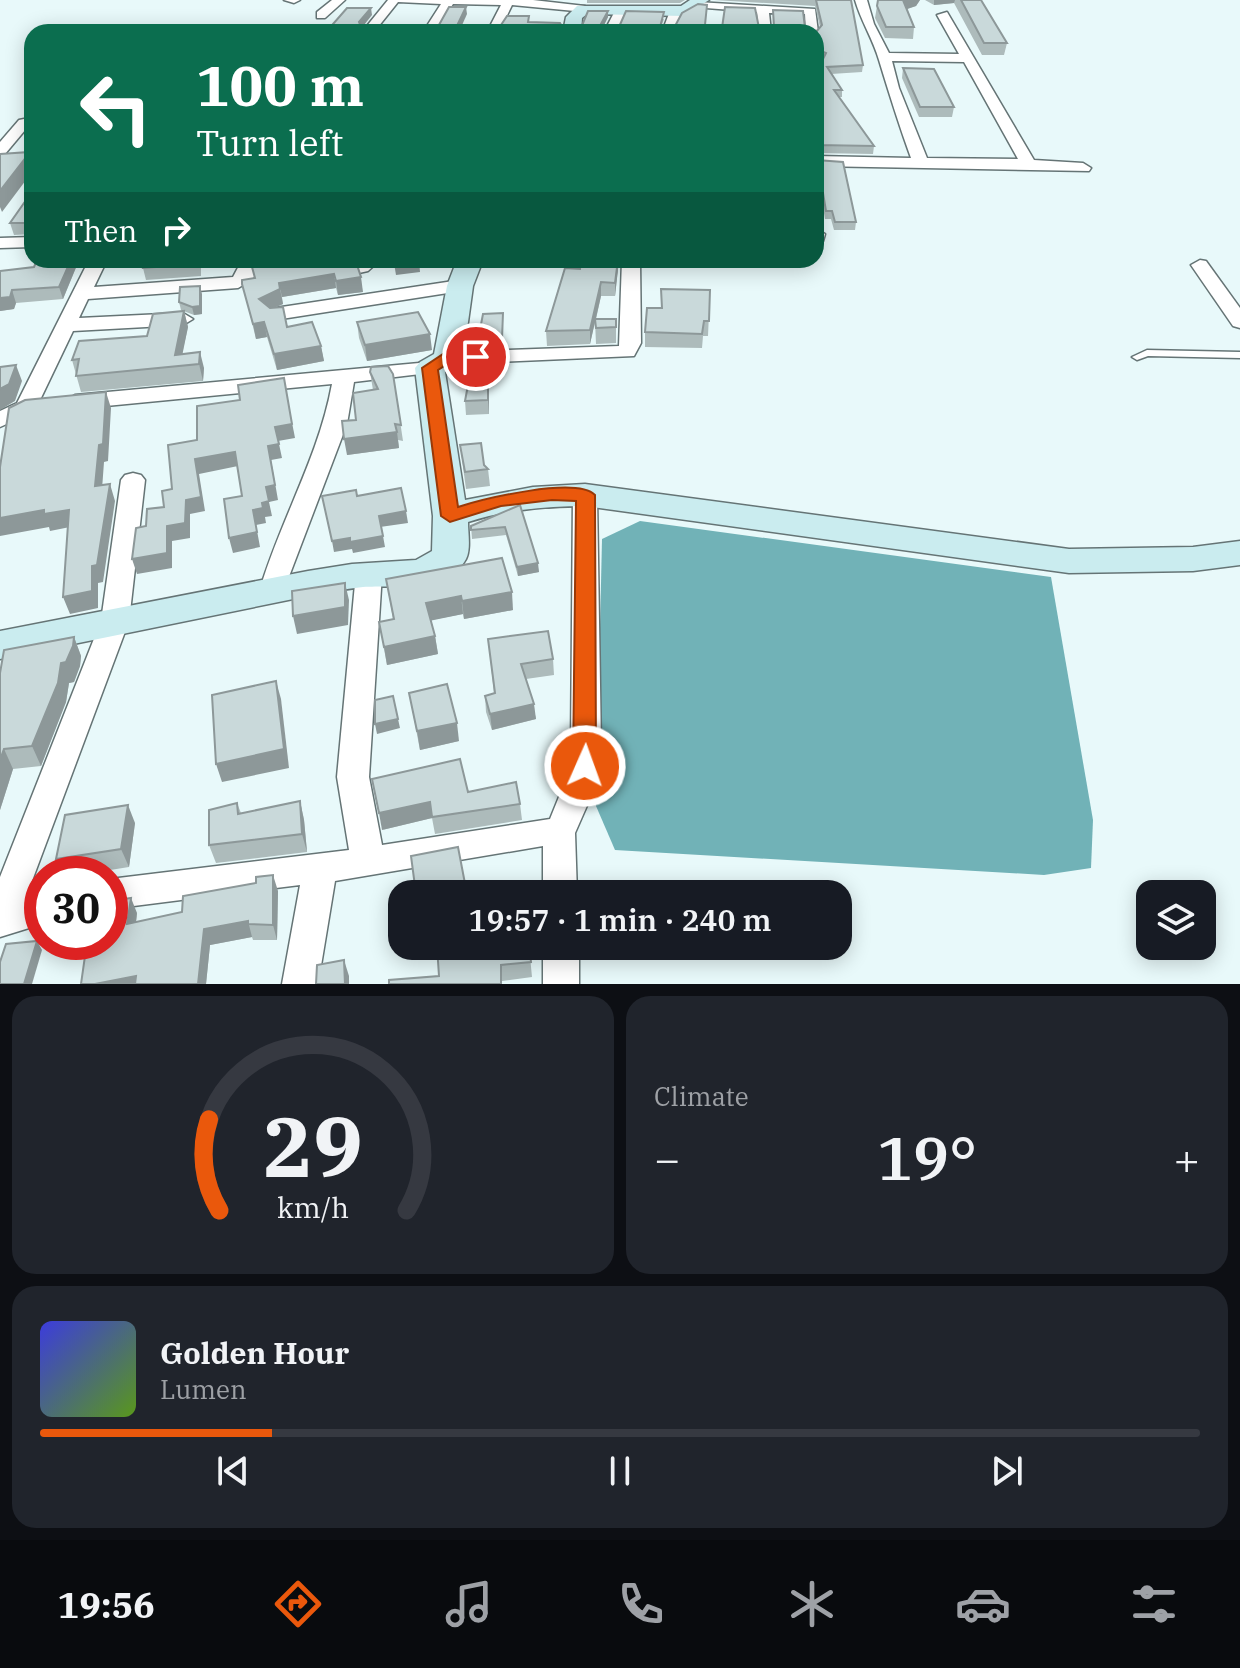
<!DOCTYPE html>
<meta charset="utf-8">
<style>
:root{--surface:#171b24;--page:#20242c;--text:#f1f3f6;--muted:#9ea1a6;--line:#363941;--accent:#ea580c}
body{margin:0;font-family:"IBM Plex Serif",serif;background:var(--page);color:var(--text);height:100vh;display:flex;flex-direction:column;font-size:30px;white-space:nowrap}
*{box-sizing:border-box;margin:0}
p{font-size:26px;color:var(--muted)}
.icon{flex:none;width:44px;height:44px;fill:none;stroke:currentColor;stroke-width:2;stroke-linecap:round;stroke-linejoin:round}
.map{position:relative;height:984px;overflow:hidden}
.sheet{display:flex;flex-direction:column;gap:12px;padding:12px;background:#0d0f14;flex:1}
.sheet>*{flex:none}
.top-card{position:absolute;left:24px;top:24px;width:800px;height:244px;border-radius:24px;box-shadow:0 4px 20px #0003;background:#0b6e4f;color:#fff;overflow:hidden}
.fabs{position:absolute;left:1136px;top:880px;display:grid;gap:16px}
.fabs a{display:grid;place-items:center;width:80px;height:80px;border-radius:16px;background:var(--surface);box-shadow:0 4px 20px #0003;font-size:40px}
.speed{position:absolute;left:24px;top:856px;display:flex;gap:16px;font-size:40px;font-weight:700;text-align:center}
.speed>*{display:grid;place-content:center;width:104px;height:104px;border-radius:50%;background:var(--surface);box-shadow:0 4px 20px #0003;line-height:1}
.speed .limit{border:12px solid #d22;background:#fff;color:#111}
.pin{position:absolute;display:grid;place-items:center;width:68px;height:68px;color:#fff;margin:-34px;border:4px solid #fff;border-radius:50%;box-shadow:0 2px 8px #0007}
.me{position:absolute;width:88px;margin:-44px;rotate:2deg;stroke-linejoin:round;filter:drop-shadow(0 0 6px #0008)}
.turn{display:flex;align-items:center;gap:28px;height:168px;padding:0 40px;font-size:36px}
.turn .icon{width:104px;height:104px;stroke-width:2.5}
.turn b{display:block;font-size:56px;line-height:68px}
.then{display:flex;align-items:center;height:76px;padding:0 40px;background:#0003;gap:16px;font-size:30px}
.big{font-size:60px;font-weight:600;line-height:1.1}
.sheet .card{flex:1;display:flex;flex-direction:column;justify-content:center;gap:12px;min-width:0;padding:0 28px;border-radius:24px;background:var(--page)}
.sheet .dial{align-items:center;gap:0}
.dial svg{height:208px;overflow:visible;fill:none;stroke:var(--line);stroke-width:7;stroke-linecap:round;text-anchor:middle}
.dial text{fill:var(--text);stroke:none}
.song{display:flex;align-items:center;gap:24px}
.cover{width:96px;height:96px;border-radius:12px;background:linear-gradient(135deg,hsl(240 70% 55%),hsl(90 70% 35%))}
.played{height:8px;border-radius:4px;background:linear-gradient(90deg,var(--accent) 20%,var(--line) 20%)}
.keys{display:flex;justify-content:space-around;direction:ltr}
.heat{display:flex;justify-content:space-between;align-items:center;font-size:44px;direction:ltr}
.sheet .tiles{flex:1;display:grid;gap:12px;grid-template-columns:1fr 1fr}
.card:last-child{grid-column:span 2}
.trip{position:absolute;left:388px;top:880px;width:464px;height:80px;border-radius:24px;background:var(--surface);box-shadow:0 4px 20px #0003;font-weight:600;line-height:80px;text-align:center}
.tabs{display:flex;height:128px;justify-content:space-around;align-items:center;background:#090b0e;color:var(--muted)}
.tabs .icon{width:56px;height:56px}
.tabs .active{color:var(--accent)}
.tabs b{font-size:36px;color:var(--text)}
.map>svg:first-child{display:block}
.water{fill:#71b2b7}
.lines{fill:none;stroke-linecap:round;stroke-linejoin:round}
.lane-casing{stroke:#657475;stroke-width:3}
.street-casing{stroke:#657475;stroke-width:3}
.secondary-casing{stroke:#657475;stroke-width:3}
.lane{fill:#fff;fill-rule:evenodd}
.street{fill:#fff;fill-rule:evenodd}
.secondary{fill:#caecef;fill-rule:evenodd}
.wall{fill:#adbbbb}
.shaded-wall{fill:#8d9899}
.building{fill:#c9d9da;stroke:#8d9899;stroke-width:2}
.route{fill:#ea580c;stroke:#983908;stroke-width:2}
</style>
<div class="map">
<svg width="1240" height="984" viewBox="0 0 1240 984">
<rect width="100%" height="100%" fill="#e8f9fa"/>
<polygon class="water" points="640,521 1051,577 1093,820 1091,868 1044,875 615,850 596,806 602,539"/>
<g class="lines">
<defs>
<polygon id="lane" points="1147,350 1240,352 1240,358 1148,356 1137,360 1132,357"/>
<g id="street">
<polygon points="284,0 300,0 294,3"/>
<polygon points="332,0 345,0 325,18 317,18 317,12"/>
<polygon points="388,0 533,0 585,6 591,9 585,12 512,5 499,32 487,32 501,5 453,4 435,32 423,32 441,4 398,2 374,32 362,32"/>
<path d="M855 0H867L874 24 889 53 959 54 937 15 947 12 1034 160 1083 163 1091 168 1089 171 816 166V156L911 158C899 125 889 93 879 60 873 39 861 21 855 0ZM892 61 964 62 1018 159 927 158 899 88Z"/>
<polygon points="697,2 815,9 818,32 816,35 816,32 806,32 805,14 769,13 771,32 759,32 757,12 693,7 693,3"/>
<polygon points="617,7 627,9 616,32 604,32"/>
<polygon points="676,7 682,11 674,32 662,32 670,11"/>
<polygon points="24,119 31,123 5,154 0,156 0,142 19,120"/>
<polygon points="816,229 825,234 823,241 816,242"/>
<polygon points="32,237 32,247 0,248 0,238"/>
<polygon points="89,260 107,260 94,287 233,277 242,260 260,260 253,279 238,288 88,299 79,318 183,313 193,319 183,325 73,331 40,400 50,406 47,411 31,413 0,427 0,411 17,403"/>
<polygon points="360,260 380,260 368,271 341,277 332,271 335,267"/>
<polygon points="622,260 640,260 641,343 634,356 448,364 438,358 448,352 619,346"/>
<polygon points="1200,260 1206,261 1240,308 1240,328 1233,326 1191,265"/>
<polygon points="460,280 467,282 469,286 467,290 275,320 265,314 275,308"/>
<path d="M430 362 437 364 440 368 437 372 354 382 347 424 282 595 273 598 264 595 260 589C281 519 319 456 332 384L75 409 64 402 75 395Z"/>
<polygon points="133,473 141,475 145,480 129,621 26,897 42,894 42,924 0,937 0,877 101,621 121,480 125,475"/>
<polygon points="585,488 594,490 597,495 601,748 593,792 575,833 577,894 543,894 543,846 335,881 318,984 282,984 300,885 110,909 110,879 349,850 337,777 356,573 360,567 369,564 378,567 382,573 369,777 382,845 550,819 565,782 571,748 573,495 576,490"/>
<rect x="543" y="946" width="36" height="38"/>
</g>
<g id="secondary">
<polygon points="690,0 709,0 684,16 587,14 582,18 581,32 563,32 566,17 577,6 681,6"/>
<path d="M457 260H483L473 286 463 358 445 372 465 500 533 487 585 484 1069 549 1193 547 1240 541V565L1193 571 1069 573 585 506C545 506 506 510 468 522 468 533 471 549 466 559 448 592 393 585 363 587 344 589 326 593 308 596L0 659V631L308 571 352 564 416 560 432 551 433 516 415 368 420 362 434 354 447 286Z"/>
</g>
</defs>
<use href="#lane" class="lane-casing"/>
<use href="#street" class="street-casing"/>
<use href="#secondary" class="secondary-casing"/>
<use href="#lane" class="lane"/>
<use href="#street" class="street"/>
<use href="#secondary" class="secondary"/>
</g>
<g class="wall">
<polygon points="587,0 685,0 680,3 587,3"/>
<polygon points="714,0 851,0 863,65 862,72 831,74 842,90 842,97 839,97 874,146 873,154 816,153 816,61 822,61 823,59 816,56 816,32 499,28 530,22 563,28 581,28 608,11 608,17 603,27 604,28 664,19 661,27 674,28 706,26 708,28 773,28 773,10 805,28 817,31 820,27 815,6"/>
<polygon points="878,0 920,0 916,6 907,9 914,27 913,39 885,38 875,18"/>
<polygon points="925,0 981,0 1007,43 1004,55 982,55 954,3 934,5"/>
<polygon points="903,68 954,107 952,117 919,117 902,78"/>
<polygon points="816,160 856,222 855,230 834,230 831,219 825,219 821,195 816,195"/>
<polygon points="32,193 32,234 14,235 10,223"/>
<polygon points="145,260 209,260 209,266 201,266 201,276 146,280 143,268"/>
<polygon points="619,260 615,296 601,296 596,319 616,319 616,343 596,344 595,321 590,344 547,346 546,331 580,269"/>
<polygon points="298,262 363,292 338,295 336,288 282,297 283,304 274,308 287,327 321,346 324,361 277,370 267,337 256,339 246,298 255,278"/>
<polygon points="77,265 63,299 16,303 14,309 0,311 0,271"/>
<polygon points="661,289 710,290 708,336 703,336 702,348 645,347 645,332 661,308"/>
<polygon points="202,294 202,314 194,315 181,310 179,302"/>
<polygon points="184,311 188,327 182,354 204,368 203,381 81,392 72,360 147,336"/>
<polygon points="503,313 503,347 479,348 478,340"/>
<polygon points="357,322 432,350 367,361 359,338"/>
<polygon points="370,372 393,374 403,441 398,440 399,448 347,455 356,420 373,390"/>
<polygon points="489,382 489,414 466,415 465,401"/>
<polygon points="460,445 488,469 490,486 466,489"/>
<polygon points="520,505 539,572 518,576 506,535 472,539 471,526"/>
<polygon points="386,579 513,610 464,619 463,614 431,620 435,636 438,654 387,665 379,622 393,619"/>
<polygon points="74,637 81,656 80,666 74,682 69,683 66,702 41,766 13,769 0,810 0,673"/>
<polygon points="488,639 553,659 554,675 526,679 536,719 492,730 486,712 485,696 494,693"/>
<polygon points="409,693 459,741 420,750"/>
<polygon points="468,792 520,804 522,820 435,834 432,818 382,830"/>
<polygon points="300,801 304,820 307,852 216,863 209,845 237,803 241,813"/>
<polygon points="135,823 129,867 85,874 63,874 56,859"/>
<polygon points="278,891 277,940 253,940 252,937 210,945 206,984 81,984 137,913 136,922"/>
<polygon points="424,946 529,946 532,977 502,981 502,984 389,984 439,976 438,948 425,951"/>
</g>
<g class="shaded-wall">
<polygon points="903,0 920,0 916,6 901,11"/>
<polygon points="934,0 955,0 954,3 934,5"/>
<polygon points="466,7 467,14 459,32 454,32"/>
<polygon points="371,8 372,15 360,30 359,22"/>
<polygon points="608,11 608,17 601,31 601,24"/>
<polygon points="30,152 32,158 32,172 2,212 0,207 0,191"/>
<polygon points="67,260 75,260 77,265 63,299 59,287"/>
<polygon points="419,260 420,272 396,275 394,263"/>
<polygon points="618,260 619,260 615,296 615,283"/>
<polygon points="334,274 336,288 282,297 279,283"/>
<polygon points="361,277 363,292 338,295 336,281"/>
<polygon points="601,282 601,296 590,344 590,330"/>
<polygon points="200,286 202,294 202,314 194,315 192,307"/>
<polygon points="280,289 283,304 262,313 259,299"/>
<polygon points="12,290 16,303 14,309 0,311 0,298"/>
<polygon points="184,311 188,327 180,366 175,355"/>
<polygon points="264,322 267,337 256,339 253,324"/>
<polygon points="430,334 432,350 367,361 365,345"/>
<polygon points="321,346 324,361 277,370 274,354"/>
<polygon points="200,352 204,368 203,381 199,364"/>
<polygon points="16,365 22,381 15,401 0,410 0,389"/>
<polygon points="488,368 489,382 489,414 488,400"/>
<polygon points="286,391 295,438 278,441 275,427"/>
<polygon points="106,392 111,408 108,461 104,462 101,503 95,486 99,445"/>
<polygon points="397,432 399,448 347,455 344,439"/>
<polygon points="279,444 282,458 271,460 278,500 269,502 272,516 265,517 266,523 256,525 260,547 233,553 229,538 253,510 262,503 266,487 268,446"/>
<polygon points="235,452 238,466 199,474 205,511 190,514 190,538 172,541 172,568 137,574 132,559 167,526 195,459"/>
<polygon points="110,484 115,501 103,582 98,583 98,608 70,614 63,597 92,566"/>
<polygon points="44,510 69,510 75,526 50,531 49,527 0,536 0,518"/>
<polygon points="406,511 408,523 380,527 379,516"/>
<polygon points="383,536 385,547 353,553 352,549 334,552 332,541 350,538"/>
<polygon points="538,563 539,572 518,576 517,567"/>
<polygon points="345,583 349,600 348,625 297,634 293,616"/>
<polygon points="512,592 513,610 464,619 462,601"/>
<polygon points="461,596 463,614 429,621 426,603"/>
<polygon points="435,636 438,654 387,665 384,647"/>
<polygon points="74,637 81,656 80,666 74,682 69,683 66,702 41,766 32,746 61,663"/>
<polygon points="276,681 281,699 289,768 222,782 216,764"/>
<polygon points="534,704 536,719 492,730 490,714"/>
<polygon points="398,719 400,728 377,734 375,724"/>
<polygon points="457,723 459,741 420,750 417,731"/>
<polygon points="4,749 13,769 0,810 0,760"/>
<polygon points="300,801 304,820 307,852 302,834"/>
<polygon points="430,802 432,818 382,830 379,813"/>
<polygon points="128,805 135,823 129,867 121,849"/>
<polygon points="273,875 278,891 277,940 273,925"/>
<polygon points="131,898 137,913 134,939 127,924"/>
<polygon points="248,921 252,937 210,945 206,984 198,984 204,929"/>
<polygon points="37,941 42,950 32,984 24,984"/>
<polygon points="424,946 439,946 439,948 425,951"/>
<polygon points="344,960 349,976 349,984 345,984"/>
<polygon points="136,976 140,984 95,984"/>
</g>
<g class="building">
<polygon points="816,0 851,0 863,65 827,67 842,90 834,90 874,146 817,145 816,149 816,61 822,61 826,53 816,49 816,32 484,32 485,28 499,28 507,16 529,16 528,22 560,23 563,28 581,28 588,11 608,11 601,24 604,28 619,27 626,11 664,12 660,27 674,28 682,13 698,4 707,5 705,25 708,28 722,28 725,7 755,8 759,28 774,27 773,10 803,11 805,28 817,31 822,25"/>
<polygon points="878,0 903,0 914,27 886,27 877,6"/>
<polygon points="961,0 981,0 1007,43 984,43"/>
<polygon points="449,7 466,7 454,32 435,32"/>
<polygon points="347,8 371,8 359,22 361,27 392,25 388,32 326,32"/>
<polygon points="903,68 934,69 954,107 920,107"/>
<polygon points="30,152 0,191 0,154"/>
<polygon points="816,160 843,162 856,222 835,222 832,211 826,211 822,187 816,187"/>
<polygon points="31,193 32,227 28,223 10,223"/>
<polygon points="37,260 71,260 59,287 12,290 10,297 0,298 0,271 34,267"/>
<polygon points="145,260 198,260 198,264 143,268"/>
<polygon points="255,260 298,260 298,262 312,260 330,260 339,266 356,262 361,277 336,281 334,274 279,283 280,289 259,299 270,308 283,307 287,327 312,322 321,346 274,354 264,322 253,324 242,284 242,280 255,278 252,267"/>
<polygon points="393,260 419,260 394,263"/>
<polygon points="581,260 618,260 615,283 601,282 590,330 546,331 565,268 580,269"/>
<polygon points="200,286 200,306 192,307 179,302 180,287"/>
<polygon points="661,289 710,290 709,321 704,321 702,334 645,332 647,308 662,308"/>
<polygon points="184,311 175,355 200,352 199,364 76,376 79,359 72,360 79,341 147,336 153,314"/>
<polygon points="418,312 430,334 365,345 357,322"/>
<polygon points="503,313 502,339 478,340 483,314"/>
<polygon points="595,319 616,319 616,327 596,328"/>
<polygon points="16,365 9,384 0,389 0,367"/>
<polygon points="388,366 393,374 401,425 395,424 397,432 344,439 342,421 356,420 353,393 378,389 370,372 371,367"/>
<polygon points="488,368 488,400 465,401 471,369"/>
<polygon points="284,378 292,424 275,427 279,444 268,446 275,485 266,487 269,501 262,503 263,508 253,510 257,532 229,538 224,499 242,496 235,452 195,459 201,497 186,500 185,523 167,526 167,553 132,559 136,528 146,526 147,509 164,507 162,491 172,489 168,445 197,440 197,406 240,400 238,385"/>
<polygon points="106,392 103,444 99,445 95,486 110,484 97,565 92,566 92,591 63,597 69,510 44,514 44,510 0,518 0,467 9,408 25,400"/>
<polygon points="481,443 484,465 488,469 465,472 460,445"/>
<polygon points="401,488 406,511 379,516 383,536 350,542 350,538 332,541 322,496 356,490 357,496"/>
<polygon points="520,505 538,563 517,567 505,527 471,530 471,526"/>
<polygon points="502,558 512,592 462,601 461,596 426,603 435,636 384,647 379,622 394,619 386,579"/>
<polygon points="345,583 345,607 293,616 292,591"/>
<polygon points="548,631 553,659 521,664 534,704 490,714 485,696 495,693 488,639"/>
<polygon points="74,637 73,646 66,662 61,663 58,683 32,746 4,749 0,760 0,673 4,650"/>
<polygon points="276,681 284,749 216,764 212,695"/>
<polygon points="447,684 457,723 417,731 409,693"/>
<polygon points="393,696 398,719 375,724 375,700"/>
<polygon points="460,759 468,792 516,782 520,804 432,817 430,802 379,813 372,779"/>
<polygon points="300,801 302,834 209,845 209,810 237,803 238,814"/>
<polygon points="128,805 121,849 56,859 65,815"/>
<polygon points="458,847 467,894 416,894 411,856"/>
<polygon points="273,875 273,925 248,924 248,921 204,929 198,984 135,984 136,976 95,984 81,984 87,942 110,942 110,901 131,898 127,924 182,912 183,896 256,883 256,877"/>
<polygon points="37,941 24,984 0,984 0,962 6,944"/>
<polygon points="437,946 529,946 531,962 501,965 501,984 389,984 389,980 439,976"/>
<polygon points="344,960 345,984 316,984 317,965"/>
</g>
<path class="route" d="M476 352 484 357 482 360 451 362 438 370 458 507C483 499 576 476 595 495L596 766 593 772 585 775 576 772 573 766 576 501 552 500 501 506 450 522 441 516 422 368 443 354Z"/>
</svg>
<div class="fabs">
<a><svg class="icon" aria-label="layers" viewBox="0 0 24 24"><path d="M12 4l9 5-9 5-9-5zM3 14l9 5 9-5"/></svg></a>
</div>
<div class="speed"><div class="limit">30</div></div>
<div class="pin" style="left:476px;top:357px;background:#d93025"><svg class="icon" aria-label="arrive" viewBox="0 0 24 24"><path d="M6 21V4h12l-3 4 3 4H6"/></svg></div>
<svg class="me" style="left:585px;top:766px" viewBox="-20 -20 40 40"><circle r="17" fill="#ea580c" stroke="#fff" stroke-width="3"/><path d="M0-11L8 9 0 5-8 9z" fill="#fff"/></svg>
<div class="trip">19:57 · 1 min · 240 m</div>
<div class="top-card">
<div class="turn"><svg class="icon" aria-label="left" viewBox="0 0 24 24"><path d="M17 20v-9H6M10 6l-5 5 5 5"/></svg><div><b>100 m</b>Turn left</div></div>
<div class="then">Then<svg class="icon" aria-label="right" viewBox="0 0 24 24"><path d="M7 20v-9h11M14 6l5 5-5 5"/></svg></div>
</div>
</div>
<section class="sheet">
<div class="tiles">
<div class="card dial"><svg viewBox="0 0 100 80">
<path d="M14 69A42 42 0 1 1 86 69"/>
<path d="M14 69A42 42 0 0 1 10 34" stroke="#ea580c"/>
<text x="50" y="56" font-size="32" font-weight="700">29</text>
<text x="50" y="72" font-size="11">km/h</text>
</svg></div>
<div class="card"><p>Climate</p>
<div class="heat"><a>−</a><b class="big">19°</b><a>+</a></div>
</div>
<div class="card">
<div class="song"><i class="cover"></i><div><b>Golden Hour</b><p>Lumen</p></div></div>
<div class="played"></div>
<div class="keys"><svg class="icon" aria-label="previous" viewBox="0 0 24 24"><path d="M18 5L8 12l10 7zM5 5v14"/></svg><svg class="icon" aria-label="pause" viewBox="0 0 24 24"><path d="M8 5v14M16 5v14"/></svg><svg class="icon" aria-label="next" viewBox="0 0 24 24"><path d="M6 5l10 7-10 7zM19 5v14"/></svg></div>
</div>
</div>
</section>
<nav class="tabs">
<b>19:56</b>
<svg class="icon active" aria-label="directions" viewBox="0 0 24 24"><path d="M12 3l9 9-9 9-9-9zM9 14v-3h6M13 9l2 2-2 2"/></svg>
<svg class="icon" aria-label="music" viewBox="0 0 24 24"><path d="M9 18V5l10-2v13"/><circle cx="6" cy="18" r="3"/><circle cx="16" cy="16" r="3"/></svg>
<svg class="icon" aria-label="phone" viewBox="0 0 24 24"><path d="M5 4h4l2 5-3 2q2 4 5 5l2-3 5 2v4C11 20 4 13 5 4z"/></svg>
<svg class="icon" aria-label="climate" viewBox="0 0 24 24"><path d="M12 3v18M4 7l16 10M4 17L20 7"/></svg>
<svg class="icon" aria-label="car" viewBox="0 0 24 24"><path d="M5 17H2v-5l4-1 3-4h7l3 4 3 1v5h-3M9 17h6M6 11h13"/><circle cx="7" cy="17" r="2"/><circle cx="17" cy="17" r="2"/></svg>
<svg class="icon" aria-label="filters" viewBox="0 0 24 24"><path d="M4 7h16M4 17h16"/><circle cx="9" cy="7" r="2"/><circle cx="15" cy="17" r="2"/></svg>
</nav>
